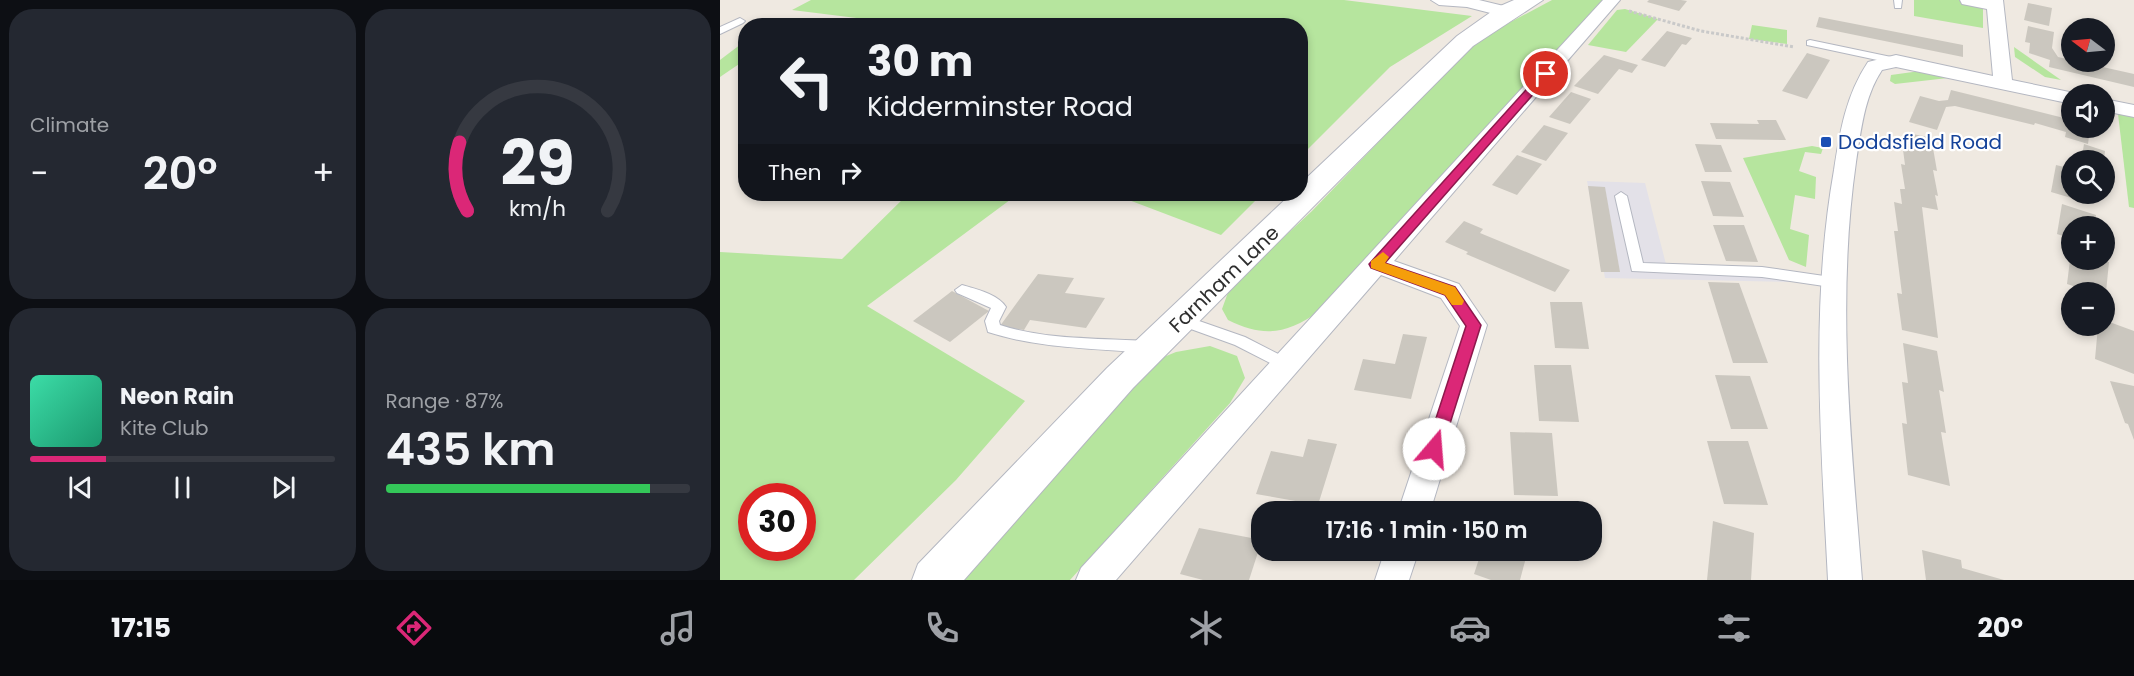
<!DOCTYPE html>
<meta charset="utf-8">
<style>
:root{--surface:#171b24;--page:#242831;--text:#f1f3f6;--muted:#9ea1a6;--line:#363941;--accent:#db2777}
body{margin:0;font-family:Poppins,sans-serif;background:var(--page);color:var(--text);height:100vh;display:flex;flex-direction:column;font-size:22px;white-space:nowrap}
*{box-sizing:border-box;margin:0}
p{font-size:20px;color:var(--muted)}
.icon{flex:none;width:33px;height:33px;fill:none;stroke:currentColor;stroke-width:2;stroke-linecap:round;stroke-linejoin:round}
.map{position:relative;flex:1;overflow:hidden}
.details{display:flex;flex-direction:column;gap:9px;padding:9px;background:#0d0f14;width:720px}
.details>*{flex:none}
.hud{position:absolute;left:18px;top:18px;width:570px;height:183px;border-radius:24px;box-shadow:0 3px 9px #0003;background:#171b24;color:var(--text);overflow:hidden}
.needle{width:39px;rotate:286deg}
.fabs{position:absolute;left:1341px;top:18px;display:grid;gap:12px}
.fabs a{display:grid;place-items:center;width:54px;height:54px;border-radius:50%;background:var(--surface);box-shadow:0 3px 9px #0003;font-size:30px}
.speed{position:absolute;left:18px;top:483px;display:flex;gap:12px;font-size:30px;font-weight:700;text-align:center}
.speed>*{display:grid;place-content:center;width:78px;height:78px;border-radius:50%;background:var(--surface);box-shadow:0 3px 9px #0003;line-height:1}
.speed .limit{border:9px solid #d22;background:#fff;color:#111}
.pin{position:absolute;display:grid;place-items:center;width:51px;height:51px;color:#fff;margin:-26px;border:3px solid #fff;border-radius:50%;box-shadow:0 2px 6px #0007}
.me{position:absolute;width:66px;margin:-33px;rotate:18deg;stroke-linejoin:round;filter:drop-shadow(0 0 4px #0008)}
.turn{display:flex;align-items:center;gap:21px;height:126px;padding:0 30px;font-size:27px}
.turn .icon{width:78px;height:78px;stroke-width:2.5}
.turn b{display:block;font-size:42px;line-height:51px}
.then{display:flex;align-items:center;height:57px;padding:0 30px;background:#0003;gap:12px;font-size:22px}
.big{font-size:45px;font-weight:600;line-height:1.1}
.details .card{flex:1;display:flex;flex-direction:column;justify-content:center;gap:9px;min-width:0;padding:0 21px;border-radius:24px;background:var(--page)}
.details .dial{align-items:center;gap:0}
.dial svg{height:156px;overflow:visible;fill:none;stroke:var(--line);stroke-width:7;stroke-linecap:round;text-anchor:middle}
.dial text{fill:var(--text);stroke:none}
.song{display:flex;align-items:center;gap:18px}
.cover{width:72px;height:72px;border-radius:9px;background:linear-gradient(135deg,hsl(160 70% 55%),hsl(160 70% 35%))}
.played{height:6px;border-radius:3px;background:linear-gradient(90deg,var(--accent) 25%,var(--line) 25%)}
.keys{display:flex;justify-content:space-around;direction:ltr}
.heat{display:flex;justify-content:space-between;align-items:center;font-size:33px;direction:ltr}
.charge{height:9px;border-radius:4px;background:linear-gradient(90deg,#34c759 87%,var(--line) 0)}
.details .tiles{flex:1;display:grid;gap:9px;grid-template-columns:repeat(2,1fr)}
.trip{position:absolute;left:531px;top:501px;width:351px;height:60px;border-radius:24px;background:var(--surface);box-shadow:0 3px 9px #0003;font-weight:600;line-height:60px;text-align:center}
.tab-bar{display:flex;height:96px;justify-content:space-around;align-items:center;background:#090b0e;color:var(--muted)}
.tab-bar .icon{width:42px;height:42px}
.tab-bar .on{color:var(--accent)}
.tab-bar b{font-size:27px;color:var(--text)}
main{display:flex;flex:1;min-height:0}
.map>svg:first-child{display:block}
.industrial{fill:#e3e1e8}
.green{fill:#b6e59e;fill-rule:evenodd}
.building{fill:#cbc7bf}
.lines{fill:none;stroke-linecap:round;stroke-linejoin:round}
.lane-casing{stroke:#b4b7c1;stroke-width:2}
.street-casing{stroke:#b4b7c1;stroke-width:2}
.secondary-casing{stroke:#b4b7c1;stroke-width:2}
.path{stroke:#c9c9c9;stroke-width:3;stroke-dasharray:3 2;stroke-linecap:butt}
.lane{fill:#fff;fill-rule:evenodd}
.street{fill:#fff;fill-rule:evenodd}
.secondary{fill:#fff;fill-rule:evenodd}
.route{fill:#db2777;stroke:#8e194d;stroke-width:1.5}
.slow{fill:#f59e0b}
.transit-dot{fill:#1a4fb4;stroke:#fff;stroke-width:2}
.labels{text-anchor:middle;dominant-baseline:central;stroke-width:4.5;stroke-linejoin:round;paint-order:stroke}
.transit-label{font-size:20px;fill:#164399;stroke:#fff;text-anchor:start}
.street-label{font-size:20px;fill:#2e2e2e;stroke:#fff}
</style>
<main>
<section class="details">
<div class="tiles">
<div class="card"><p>Climate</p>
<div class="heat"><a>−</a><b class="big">20°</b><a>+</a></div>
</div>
<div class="card dial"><svg viewBox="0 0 100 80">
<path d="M14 69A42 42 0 1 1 86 69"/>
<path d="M14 69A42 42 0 0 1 10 34" stroke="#db2777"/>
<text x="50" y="56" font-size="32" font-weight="700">29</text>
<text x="50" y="72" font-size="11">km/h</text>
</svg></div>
<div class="card">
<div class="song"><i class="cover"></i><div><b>Neon Rain</b><p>Kite Club</p></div></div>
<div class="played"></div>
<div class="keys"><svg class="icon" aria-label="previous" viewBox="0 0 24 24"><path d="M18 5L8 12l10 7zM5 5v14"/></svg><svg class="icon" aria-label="pause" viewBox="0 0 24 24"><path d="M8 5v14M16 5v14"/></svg><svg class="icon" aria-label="next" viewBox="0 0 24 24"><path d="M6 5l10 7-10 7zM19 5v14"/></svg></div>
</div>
<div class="card"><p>Range · 87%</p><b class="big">435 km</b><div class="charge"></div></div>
</div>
</section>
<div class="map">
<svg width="1414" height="580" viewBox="0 0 1414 580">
<rect width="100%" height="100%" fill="#efe9e1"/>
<polygon class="industrial" points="867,181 925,183 947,268 1074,271 1072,282 885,278"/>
<g class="green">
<polygon points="91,0 624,0 752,16 670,67 581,156 580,26 201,26 72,10"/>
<path d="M832 0H885L600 311C566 334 545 338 508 320L502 309 510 287 592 211 750 47 768 34Z"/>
<polygon points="1194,0 1239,0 1263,5 1263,28 1194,16"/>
<polygon points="905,9 938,19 906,52 868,45 897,10"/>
<polygon points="1032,25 1067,30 1067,44 1029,39"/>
<polygon points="25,41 25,60 0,77 0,60"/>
<polygon points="1294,47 1341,80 1325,77 1295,57"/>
<polygon points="1200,71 1228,78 1175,84 1170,81 1171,75"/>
<polygon points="1402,112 1414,115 1414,208 1409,207 1398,114"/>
<polygon points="1092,146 1103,148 1101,154 1085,152 1079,171 1096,177 1095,199 1075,195 1070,229 1089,235 1086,267 1069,260 1023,158"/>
<path d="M188 194H298L147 306 305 401 236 480 134 580H0V252L122 259ZM82 496V548H32V496Z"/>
<polygon points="393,194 542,194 501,235"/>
<polygon points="490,346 517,356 525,378 510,403 350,580 235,580 422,366 456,352"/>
</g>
<g class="building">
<polygon points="929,0 961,0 967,1 959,11 927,2"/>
<polygon points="1308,3 1332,8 1329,26 1304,20"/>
<polygon points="1099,17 1243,45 1243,57 1096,27"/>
<polygon points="1308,26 1334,32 1332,48 1338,57 1414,74 1414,87 1329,67 1330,60 1309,53 1310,43 1305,42"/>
<polygon points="947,31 972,38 966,45 962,44 945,67 921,60"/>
<polygon points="1087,53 1110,60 1087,99 1062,91"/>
<polygon points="884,55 918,65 912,73 899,69 878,94 854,86"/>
<polygon points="1231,90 1348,119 1352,128 1370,128 1368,144 1345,137 1346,132 1315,123 1314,125 1235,106 1226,107 1217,130 1189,122 1200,96 1219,101 1228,100"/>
<polygon points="851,92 871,99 850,124 829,117"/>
<polygon points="1037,120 1056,120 1066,140 996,139 990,123 1039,124"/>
<polygon points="824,125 848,133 826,161 801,152"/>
<polygon points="1187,133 1214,138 1216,148 1213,148 1217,171 1213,170 1218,196 1215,195 1218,210 1202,207 1218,338 1182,330 1177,293 1182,294 1174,231 1178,231 1174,202 1182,204 1180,189 1185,189 1181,164 1185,165 1182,142 1189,144"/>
<polygon points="975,144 1001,145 1012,172 985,172"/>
<polygon points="1364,144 1385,151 1384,160 1362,156"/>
<polygon points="797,155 822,164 797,195 772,185"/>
<polygon points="1336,165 1352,169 1352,194 1366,194 1365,202 1331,192"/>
<polygon points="981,181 1010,182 1024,217 993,216"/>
<polygon points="868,186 885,187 900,272 881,272"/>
<polygon points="1342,204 1376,215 1375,226 1352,226 1352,239 1337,234"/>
<polygon points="744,221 763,229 760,233 850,270 835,292 746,254 748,252 725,242"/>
<polygon points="993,225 1024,225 1038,262 1006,261"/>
<polygon points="1350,260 1389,262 1386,292 1372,292 1347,284"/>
<polygon points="318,274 354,278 345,293 385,298 366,328 310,320 304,330 280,326"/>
<polygon points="988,282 1019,283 1048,363 1013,363"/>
<polygon points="232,291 269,311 230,342 193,321"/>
<polygon points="830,302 862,302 869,349 835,348"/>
<polygon points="1384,320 1414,331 1414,374 1375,359 1378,326 1384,326"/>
<polygon points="683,334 707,337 691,399 634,390 643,359 675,364"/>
<polygon points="1183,343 1217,351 1224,392 1219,390 1226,433 1221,432 1230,486 1188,475 1182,423 1187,424 1182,382 1188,383"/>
<polygon points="814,365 851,365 859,422 819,421"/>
<polygon points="995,375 1030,376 1048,429 1011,429"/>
<polygon points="1390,381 1414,386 1414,440 1408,424 1405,423"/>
<polygon points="790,432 832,433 838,496 794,495"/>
<polygon points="588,439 617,444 598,505 536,494 551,451 583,457"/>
<polygon points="987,441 1028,441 1048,505 1004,504"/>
<polygon points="993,521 1034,533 1031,580 987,580"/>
<polygon points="479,528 542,540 529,580 483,580 460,574"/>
<polygon points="762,550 808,550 800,580 771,580 754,574"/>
<polygon points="1202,550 1241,560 1242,568 1284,580 1206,580"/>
</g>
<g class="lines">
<defs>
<g id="lane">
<polygon points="1174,0 1182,0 1181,8 1175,8"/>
<polygon points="20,18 25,21 23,23 0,34 0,27"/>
<polygon points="1090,40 1176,58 1181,61 1176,64 1087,45 1087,41"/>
<polygon points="901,192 907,196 923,263 1042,267 1111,277 1118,282 1111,287 1042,277 912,271 895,196"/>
<path d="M242 285C256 289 278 294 286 307L279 321 280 325C327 340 378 338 428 341L433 343 435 347 433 351 428 353C373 348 321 349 268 332L265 321 271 308 237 293 235 290Z"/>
<polygon points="462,315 525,337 570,360 572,364 570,368 565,370 560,368 515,345 457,324 455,320 457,316"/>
</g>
<g id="street">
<polygon points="711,0 759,0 792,8 794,12 786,17 747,7 719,5"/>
<polygon points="883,0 900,0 674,261 739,284 767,325 710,512 678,512 740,326 721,298 661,275 396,580 356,580 361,568"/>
<path d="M1240 0H1283L1292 80 1359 94H1352V104L1176 67 1162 70C1144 97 1141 131 1136 162 1116 301 1131 440 1142 580H1108C1101 443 1090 305 1114 170 1120 131 1126 95 1148 62L1176 55 1273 76 1267 9 1242 4Z"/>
<polygon points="1384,99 1414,105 1414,117 1384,111"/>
<polygon points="665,550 699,550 689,580 655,580"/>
</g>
<polygon id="secondary" points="794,0 823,0 753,46 413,388 244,580 192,580 198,564 387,368 571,194 580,194 580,184 737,36 778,7"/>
</defs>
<use href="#lane" class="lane-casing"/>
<use href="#street" class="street-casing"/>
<use href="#secondary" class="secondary-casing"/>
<polyline class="path" points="909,11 981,31 1074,47"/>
<use href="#lane" class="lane"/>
<use href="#street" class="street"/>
<use href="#secondary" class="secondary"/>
</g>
<polygon class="route" points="822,72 831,74 665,263 735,287 761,325 722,449 720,454 708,454 706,449 746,326 725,295 651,268 649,264"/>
<polygon class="slow" points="663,252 669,257 665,263 735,287 744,301 742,305 732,305 725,295 651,268 651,261"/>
<rect class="transit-dot" x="1100" y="136" width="12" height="12" rx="3"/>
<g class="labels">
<g class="transit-label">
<text x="1118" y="142">Doddsfield Road</text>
</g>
<g class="street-label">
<text transform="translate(504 279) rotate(-44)">Farnham Lane</text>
</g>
</g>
</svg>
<div class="fabs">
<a><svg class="needle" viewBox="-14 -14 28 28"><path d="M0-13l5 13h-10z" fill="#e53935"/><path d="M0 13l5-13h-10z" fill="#9ea1a6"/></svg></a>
<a><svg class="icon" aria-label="sound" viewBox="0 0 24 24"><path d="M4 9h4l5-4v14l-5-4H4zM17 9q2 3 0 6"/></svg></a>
<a><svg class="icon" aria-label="search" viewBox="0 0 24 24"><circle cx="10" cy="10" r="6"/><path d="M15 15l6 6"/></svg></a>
<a>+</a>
<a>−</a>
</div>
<div class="speed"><div class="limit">30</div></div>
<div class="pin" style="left:826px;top:74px;background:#d93025"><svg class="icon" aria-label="arrive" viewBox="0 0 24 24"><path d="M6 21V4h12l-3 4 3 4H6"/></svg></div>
<svg class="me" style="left:714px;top:449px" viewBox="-20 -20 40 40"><circle r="19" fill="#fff"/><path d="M0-13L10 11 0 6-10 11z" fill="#db2777"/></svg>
<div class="trip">17:16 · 1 min · 150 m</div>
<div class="hud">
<div class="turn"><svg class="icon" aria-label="left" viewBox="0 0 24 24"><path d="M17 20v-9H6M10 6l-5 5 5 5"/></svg><div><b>30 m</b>Kidderminster Road</div></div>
<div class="then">Then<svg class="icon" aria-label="right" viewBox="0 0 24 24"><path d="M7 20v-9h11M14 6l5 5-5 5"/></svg></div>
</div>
</div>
</main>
<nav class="tab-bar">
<b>17:15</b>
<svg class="icon on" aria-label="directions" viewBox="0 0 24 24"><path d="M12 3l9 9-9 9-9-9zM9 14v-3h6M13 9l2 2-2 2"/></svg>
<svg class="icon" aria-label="music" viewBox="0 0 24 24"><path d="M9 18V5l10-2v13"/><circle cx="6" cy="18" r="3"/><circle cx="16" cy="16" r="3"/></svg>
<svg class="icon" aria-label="phone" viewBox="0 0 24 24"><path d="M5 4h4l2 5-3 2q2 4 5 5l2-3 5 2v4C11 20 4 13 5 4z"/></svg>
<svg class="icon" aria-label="climate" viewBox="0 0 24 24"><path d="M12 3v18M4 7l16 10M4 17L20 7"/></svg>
<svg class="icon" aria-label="car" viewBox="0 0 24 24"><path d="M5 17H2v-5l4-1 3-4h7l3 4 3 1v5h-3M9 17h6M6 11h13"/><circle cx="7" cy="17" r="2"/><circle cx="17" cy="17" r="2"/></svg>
<svg class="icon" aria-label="filters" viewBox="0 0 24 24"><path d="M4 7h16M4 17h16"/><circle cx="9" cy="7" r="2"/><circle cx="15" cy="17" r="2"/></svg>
<b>20°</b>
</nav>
